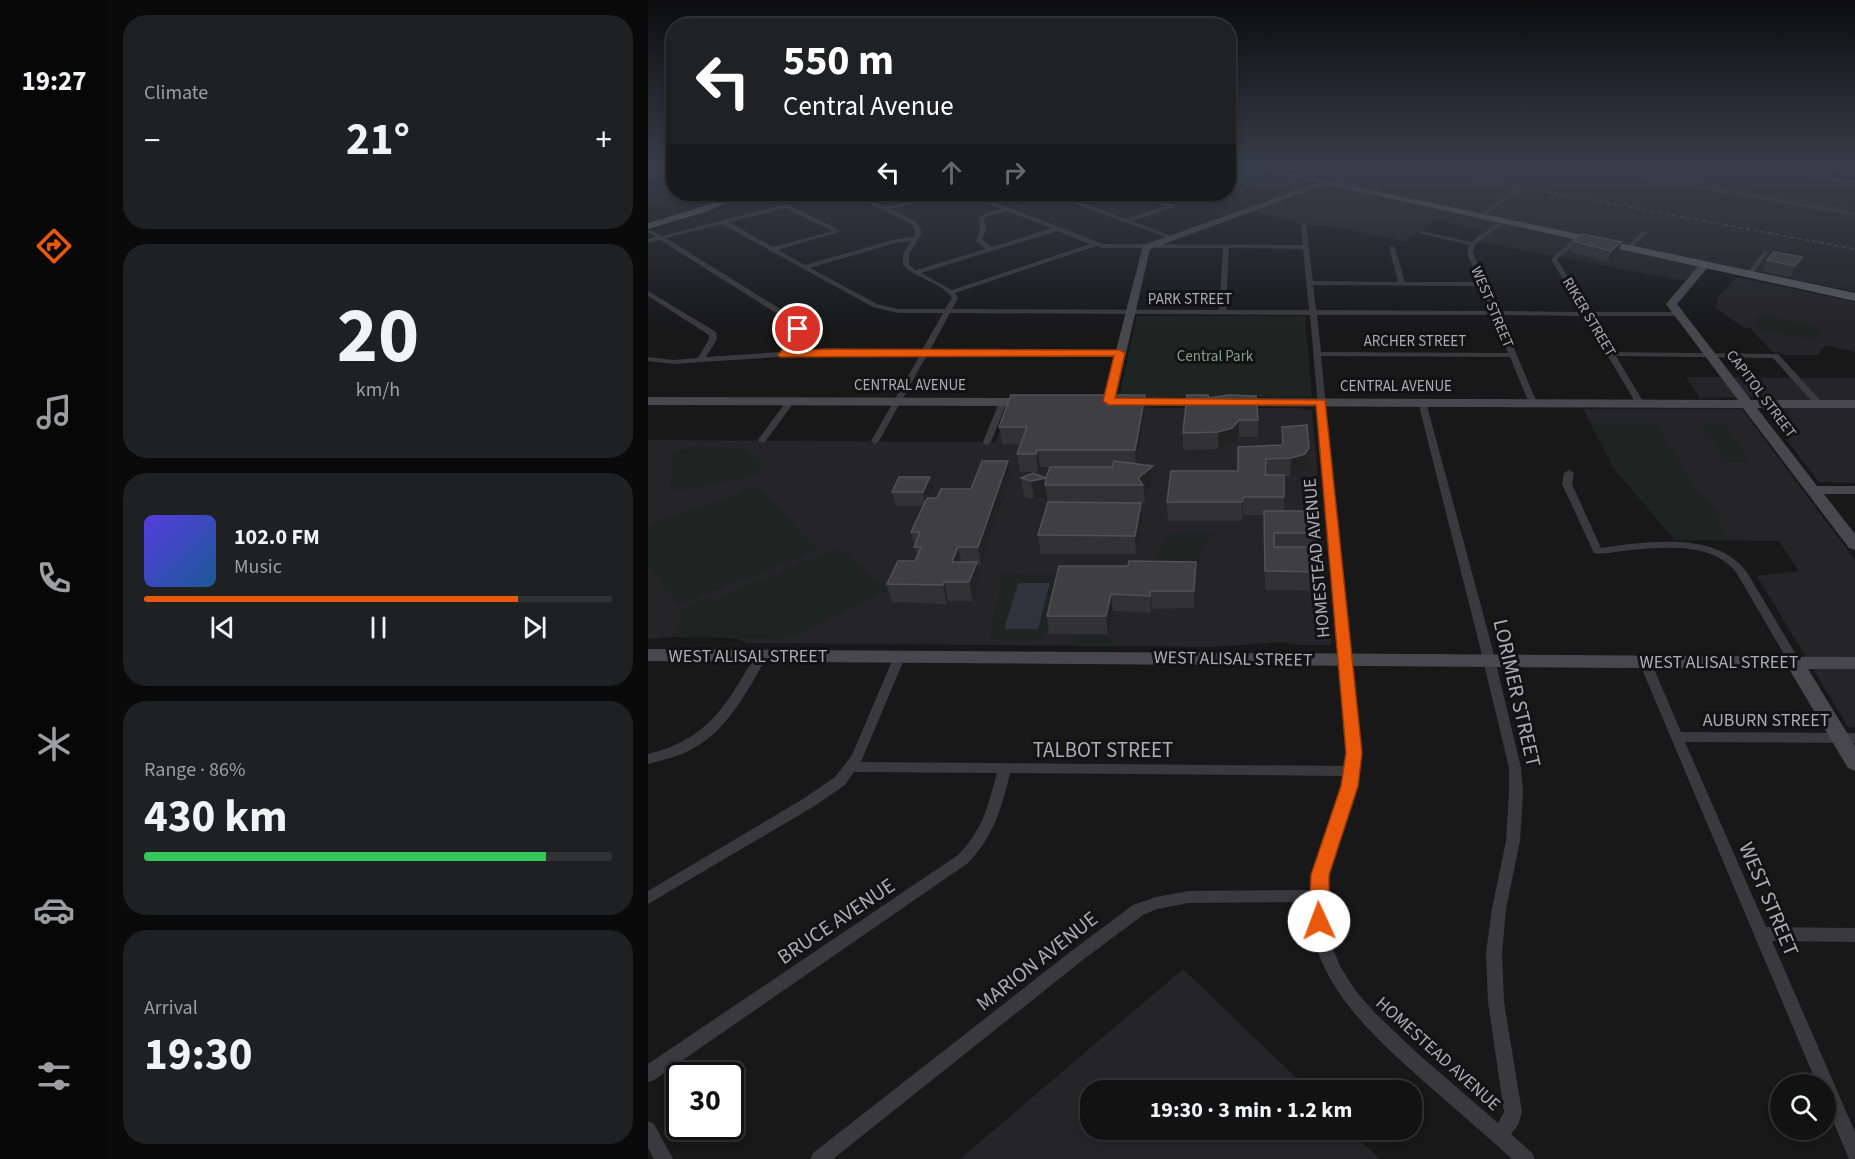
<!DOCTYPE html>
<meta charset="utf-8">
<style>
:root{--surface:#121213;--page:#1f2021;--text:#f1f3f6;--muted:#9c9ea0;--line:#313233;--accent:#ea580c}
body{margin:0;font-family:"Source Sans 3",sans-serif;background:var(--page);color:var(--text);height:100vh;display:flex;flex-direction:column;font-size:22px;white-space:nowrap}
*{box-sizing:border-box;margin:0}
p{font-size:20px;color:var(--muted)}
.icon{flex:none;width:33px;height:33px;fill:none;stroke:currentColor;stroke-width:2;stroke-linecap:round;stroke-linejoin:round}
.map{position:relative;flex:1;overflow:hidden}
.panel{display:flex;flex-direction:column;gap:15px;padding:15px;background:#0a0a0a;width:540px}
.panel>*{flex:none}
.hud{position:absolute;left:18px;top:18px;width:570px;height:183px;border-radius:24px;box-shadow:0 3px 9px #0003,0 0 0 2px var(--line);background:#202124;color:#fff;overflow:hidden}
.tools{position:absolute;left:1122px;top:1074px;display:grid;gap:12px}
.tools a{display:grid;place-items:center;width:66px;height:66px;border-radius:50%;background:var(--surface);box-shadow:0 3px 9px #0003,0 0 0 2px var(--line);font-size:30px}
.speed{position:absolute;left:18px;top:1062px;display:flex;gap:12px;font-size:30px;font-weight:700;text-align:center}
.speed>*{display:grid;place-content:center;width:78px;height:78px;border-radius:50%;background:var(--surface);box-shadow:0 3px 9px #0003,0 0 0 2px var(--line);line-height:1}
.speed .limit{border:3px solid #111;border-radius:9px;background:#fff;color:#111}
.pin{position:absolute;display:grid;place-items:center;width:51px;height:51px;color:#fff;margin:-26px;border:3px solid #fff;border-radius:50%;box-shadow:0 2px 6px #0007}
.me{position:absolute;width:66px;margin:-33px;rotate:358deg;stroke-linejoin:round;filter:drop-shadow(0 0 4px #0008)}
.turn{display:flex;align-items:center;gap:21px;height:126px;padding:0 18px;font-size:27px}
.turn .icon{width:78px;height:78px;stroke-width:2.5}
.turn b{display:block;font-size:42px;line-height:51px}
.lanes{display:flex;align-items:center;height:57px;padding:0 18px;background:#0003;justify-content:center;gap:30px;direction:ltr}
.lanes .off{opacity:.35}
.big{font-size:45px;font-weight:700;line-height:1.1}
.panel .widget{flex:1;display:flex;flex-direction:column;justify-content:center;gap:9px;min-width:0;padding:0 21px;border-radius:24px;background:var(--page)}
.panel .dial{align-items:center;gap:0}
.dial b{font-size:78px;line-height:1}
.song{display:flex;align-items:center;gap:18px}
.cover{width:72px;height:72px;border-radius:9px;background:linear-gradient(135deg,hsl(250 70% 55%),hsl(210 70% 35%))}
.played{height:6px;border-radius:3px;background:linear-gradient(90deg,var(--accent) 80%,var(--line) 80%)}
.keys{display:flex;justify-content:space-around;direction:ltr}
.heat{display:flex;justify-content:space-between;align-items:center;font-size:33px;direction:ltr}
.charge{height:9px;border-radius:4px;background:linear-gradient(90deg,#34c759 86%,var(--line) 0)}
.trip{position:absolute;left:432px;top:1080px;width:342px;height:60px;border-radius:24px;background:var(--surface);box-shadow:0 3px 9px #0003,0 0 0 2px var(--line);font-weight:700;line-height:60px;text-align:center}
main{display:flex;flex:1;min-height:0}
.menu{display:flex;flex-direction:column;width:108px;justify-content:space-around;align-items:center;background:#070708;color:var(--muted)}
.menu .icon{width:42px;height:42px}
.menu .on{color:var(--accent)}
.menu b{font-size:27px;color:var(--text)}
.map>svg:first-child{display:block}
.built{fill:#252426}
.green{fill:#1e2421}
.water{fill:#2f333c}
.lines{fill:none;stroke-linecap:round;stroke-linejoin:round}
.stream{stroke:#2f333c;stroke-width:1.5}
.street{fill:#3a393e;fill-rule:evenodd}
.secondary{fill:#48474e;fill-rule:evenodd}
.primary{fill:#56565d;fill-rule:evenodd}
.rail{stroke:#4d4c53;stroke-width:1.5;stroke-dasharray:4.5 3;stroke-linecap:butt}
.wall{fill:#323134}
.shaded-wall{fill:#222223}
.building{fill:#3f3e42;stroke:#505055;stroke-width:1.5}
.route{fill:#ea580c;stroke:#983908;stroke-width:1.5}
.labels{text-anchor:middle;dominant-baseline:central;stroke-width:6;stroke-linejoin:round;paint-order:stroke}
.far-street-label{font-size:15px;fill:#acacb8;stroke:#131314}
.far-park-label{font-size:15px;fill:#85a08e;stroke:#131314}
.street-label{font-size:18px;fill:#acacb8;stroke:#131314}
.near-street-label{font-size:21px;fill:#acacb8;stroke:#131314}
</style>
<main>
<nav class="menu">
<b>19:27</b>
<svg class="icon on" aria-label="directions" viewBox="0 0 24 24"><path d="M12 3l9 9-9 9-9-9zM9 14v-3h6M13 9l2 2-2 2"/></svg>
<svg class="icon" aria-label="music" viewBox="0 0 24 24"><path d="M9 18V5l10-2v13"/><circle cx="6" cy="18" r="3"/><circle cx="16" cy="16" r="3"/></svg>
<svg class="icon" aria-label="phone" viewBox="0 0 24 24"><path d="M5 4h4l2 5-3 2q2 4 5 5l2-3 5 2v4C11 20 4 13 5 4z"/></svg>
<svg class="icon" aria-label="climate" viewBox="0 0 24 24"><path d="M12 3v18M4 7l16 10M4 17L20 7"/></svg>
<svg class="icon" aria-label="car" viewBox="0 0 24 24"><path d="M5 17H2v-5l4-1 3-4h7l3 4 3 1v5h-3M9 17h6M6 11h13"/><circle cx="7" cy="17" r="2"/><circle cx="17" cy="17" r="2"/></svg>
<svg class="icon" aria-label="filters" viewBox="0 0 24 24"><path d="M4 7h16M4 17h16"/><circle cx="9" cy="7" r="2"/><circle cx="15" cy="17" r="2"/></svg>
</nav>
<section class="panel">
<div class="widget"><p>Climate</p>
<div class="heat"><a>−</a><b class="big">21°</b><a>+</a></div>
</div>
<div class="widget dial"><b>20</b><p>km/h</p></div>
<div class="widget">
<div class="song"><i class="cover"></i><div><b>102.0 FM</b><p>Music</p></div></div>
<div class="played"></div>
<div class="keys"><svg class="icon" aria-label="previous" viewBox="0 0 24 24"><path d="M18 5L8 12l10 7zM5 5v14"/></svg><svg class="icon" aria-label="pause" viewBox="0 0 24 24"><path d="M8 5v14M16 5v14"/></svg><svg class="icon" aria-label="next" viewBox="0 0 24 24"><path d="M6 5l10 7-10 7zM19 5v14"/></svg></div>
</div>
<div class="widget"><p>Range · 86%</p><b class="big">430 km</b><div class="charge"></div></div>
<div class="widget"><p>Arrival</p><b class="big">19:30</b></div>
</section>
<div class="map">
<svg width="1207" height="1159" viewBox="0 0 1207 1159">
<rect width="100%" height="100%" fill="#181819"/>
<g class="built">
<polygon points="581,167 1100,167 1207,184 1207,292 1057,261 1037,281 828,241 830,230 789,220 759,241 679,226 661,226 604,211 635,197 591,184 581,186"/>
<polygon points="1088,277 1207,302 1207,352 1177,345 1170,355 1137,355 1123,351 1102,328 1096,328 1067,307 1072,295"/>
<polygon points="1038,377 1207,378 1207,483 1171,482 1106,397 1052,398"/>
<polygon points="363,407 649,408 664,410 684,641 682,645 653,645 633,642 565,647 99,643 87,638 25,637 0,639 0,440 347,442"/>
<polygon points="935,409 1094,409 1207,560 1207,727 1200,727 1109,576 1151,571 1131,541 1027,540 966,469"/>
<polygon points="535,969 661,1090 442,1090 442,1130 701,1130 732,1159 312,1159"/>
</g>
<g class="green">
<polygon points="1112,314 1168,327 1172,330 1166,340 1114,329 1106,323"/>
<polygon points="489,316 657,316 664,397 471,397"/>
<polygon points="943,423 1008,423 1046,486 1073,515 1068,516 1078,536 1078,539 1028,540 966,467"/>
<polygon points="1054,423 1075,423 1103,462 1080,462"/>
<path d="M53 447C73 446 117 445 113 475L30 491 22 489 26 451Z"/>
<polygon points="110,486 169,550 30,605 0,563 0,526"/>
<polygon points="570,531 556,544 549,567 508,563 509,552 519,534"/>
<polygon points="190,547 241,590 138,639 25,637 35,619 29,611 61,598 87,627 96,623 88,626 65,601"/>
<polygon points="355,573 414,574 401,632 396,632 393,640 341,640"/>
<polygon points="429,637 465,637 466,638 465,646 426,646"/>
</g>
<polygon class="water" points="370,583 402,583 390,629 356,629"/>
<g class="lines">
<polyline class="stream" points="951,167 1207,210"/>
<g class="street">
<polygon points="930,167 941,167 1207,212 1207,216"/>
<polygon points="1157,167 1163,167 1156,175 1152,175"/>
<polygon points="1167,167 1179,167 1207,171 1207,175"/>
<polygon points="867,189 872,190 833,218 829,218 829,216"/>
<path d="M202 194H208L238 207 290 194H297V195L243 209 270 223 274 233 261 254V265L268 270 338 249 328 241 332 230 330 219 336 214 354 209 319 195V194H325L455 244 655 245 653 224 658 223 665 281 750 282 741 248 744 246 747 248 757 282H831L819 253 821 245 771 233 774 231 823 242 853 220 855 221V223L827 245 825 253 850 311 934 312 903 259 927 238H931V240L909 259 941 312H1031L1035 314 1031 316H943L965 352 1127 354H1130L1174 402V406H1168L1125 358 968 356 996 403 995 405H989L936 316 852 315 889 403 885 405 881 403 862 357 673 356 712 753 711 771 685 851 677 884V915L683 944 692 966 707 990 726 1012 769 1053 850 1123 856 1112 840 1002 838 953 844 909 858 841 861 793V768L832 647 770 402 774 400 778 402 844 647 873 768 875 793 872 841 858 909 854 953 856 1002 874 1112 870 1125 863 1134 884 1153 887 1159H864C837 1135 809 1110 781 1086 727 1038 660 981 662 902L541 903 509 909 495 915 436 959 185 1159H162L165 1153 426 949 485 905 508 897 541 891 663 890 671 851 696 776 362 773C354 808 345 837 320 863L6 1080 0 1082V1064L310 855C335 830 340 806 349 773L206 772 197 785 165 807 0 904V891L155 799 187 777 204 755 247 654H255L257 657 213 762 698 766 700 753 662 315 302 313 282 350 472 351 476 353 472 355H279L231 441 227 444 223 441 272 355 174 354 25 364 0 361V357L25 360 50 358 61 339V335L0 296V291L68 332 69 339 58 357 133 352C141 343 148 336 144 323L12 240 0 243V239L8 237 0 232V230H4L14 236 138 204 193 231 130 250 157 265 245 240 265 237 268 233 264 224ZM137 208 185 231 125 247 80 222ZM359 211 404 228 344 247 334 240 338 230 336 219 340 216ZM74 224 225 307 250 313H295L274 350H174L142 352C150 342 156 333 150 320L18 238ZM409 231 442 244 304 290 273 273ZM263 241 255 254V265C268 279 292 281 304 298L297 309H250L229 304 162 268 247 243ZM448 246 454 248H575L571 310 304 309 310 298 307 293ZM581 248 655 249 661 310H578ZM665 285 833 286 843 311 668 310ZM669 315H845L860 353 673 352Z"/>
<polygon points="402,194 409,194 478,219 518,206 478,195 478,194 484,194 526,205 526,207 484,221 525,237 520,238"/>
<polygon points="995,231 1000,232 981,250 977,250 977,248"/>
<polygon points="1116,251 1121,252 1103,276 1099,276 1098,275"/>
<polygon points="140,399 146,399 147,401 117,442 111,442 110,440"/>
<polygon points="352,400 355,400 359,402 343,442 339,445 336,444 335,442"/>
<path d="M921 470 926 473 924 484 953 548C998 542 1071 530 1100 574L1153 663 1151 666H1143L1088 572C1064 542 1017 547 983 550 971 551 958 555 946 553L914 484 916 473Z"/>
<path d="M113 652 117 653 119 656C100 690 80 730 44 749 30 757 15 760 0 764V754C62 739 78 704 109 653Z"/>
<polygon points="997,658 1001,659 1003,662 1033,732 1207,733 1207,743 1037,742 1118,927 1207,928 1207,942 1124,941 1207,1132 1207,1159 1201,1159 1178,1104 1178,1084 1169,1084 991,662 993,659"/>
<polygon points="0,1121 6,1124 25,1159 6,1159 0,1148"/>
</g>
<g class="secondary">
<polygon points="1110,167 1128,167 1207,180 1207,186"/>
<polygon points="675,181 682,183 502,249 467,401 466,404 456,404 455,401 495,245"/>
<polygon points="1056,263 1061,266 1029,304 1103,400 1207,400 1207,408 1109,408 1169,486 1207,486 1207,494 1176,494 1207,534 1207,550 1201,548 1095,408 587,406 581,402 587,398 1090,400 1018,304 1052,264"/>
<polygon points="0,397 381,398 387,402 381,406 0,405"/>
<polygon points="476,398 558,398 564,402 558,406 471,405 470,402"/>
<polygon points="0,649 1207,657 1207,669 1160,669 1207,746 1207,771 1200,768 1141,669 0,661"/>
</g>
<g class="primary">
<polygon points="599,167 615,167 1207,293 1207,301"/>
<polygon points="88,194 100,194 60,211 0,229 0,223 54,207"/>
</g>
<polyline class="rail" points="766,167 1207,249"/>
</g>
<g class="wall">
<polygon points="925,241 973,242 971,252 960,262 923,252"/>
<polygon points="1154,257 1150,268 1143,277 1115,271 1119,260"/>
<polygon points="497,395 498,412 489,464 505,466 506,484 496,493 497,503 493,503 495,521 488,554 393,554 390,535 400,502 399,497 386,499 376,497 373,478 398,478 402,467 392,467 390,472 372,472 369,454 372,444 354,444 351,427"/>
<polygon points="561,398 610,420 610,437 591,437 585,445 570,449 535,450 535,433"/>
<polygon points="634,427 661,447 660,464 656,472 642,476 636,476 636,511 669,533 668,547 672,572 671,591 617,590 616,515 595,515 594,521 520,521 519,502 590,471 634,445"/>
<polygon points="363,479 333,565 329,565 332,580 325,601 300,601 299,604 244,602 239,584 267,561 269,557 263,532 275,506 248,506 244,492 285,491 282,498 289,498"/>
<polygon points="411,566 549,579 546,608 504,609 503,613 465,611 460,634 401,634 399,616"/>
</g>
<g class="shaded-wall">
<polygon points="973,242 971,252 960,262 963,251"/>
<polygon points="1154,257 1150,268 1143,277 1147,266"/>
<polygon points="497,395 498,412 488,468 487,450"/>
<polygon points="591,420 591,437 585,445 570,449 570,432"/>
<polygon points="661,447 660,464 656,472 642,476 643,458"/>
<polygon points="389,450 392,467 390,472 388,454"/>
<polygon points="360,461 363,479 333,565 330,547"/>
<polygon points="505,466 506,484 496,493 495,485 490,478"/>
<polygon points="282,477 285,491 278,506 275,492"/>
<polygon points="398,478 397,485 399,497 386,499 383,481"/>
<polygon points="595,497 595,515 594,521 594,502"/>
<polygon points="493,503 495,521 488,554 487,536"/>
<polygon points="310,547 314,565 304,562"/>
<polygon points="329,562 332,580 325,601 321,582"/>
<polygon points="548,562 549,579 546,608 546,591"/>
<polygon points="296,582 300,601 299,604 295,585"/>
<polygon points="502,591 504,609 503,613 502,596"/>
<polygon points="463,594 465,611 460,634 458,616"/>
</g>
<g class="building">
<polygon points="934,234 973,242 963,251 925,241"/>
<polygon points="1126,252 1154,257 1147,266 1119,260"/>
<polygon points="363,395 497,395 487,450 389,450 388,454 369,454 379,427 351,427"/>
<polygon points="539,395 560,395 561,398 581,395 608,396 610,420 591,420 584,428 570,432 535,433"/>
<polygon points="659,425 661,447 657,454 643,458 618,459 617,475 636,475 636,497 595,497 594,502 519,502 523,471 590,471 590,447 635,445 634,427"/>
<polygon points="334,461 360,461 330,547 310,547 304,562 329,562 321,582 296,582 295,585 239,584 250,561 267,561 273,547 266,547 272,532 263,532 279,498 289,498 293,489 323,489"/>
<polygon points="466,461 505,466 490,478 495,485 397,485 398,478 383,481 373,478 385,473 398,478 402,467 464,467"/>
<polygon points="251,477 282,477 275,492 244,492"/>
<polygon points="400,502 493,503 487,536 390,535"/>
<polygon points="616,511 667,511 669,533 626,533 626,547 670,547 672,572 617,571"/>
<polygon points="481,561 548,562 546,591 502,591 502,596 463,594 458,616 399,616 411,566 480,566"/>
</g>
<linearGradient id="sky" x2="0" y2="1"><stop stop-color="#0d0d0e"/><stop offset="0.51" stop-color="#373d49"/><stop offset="1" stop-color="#373d49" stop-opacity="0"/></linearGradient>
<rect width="1207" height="329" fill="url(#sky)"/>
<polygon class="route" points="150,326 155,329 152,340 143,351 179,349 472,350 477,353 467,398 677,400 714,753 710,786 681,875 681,921 678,927 671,930 664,927 661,921 663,875 693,786 698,753 668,405 461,405 455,401 466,356 132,357 130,355 143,339 146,329"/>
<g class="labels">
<g class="far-street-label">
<text x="542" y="299">PARK STREET</text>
<text transform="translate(844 307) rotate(67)">WEST STREET</text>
<text transform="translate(941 317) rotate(59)">RIKER STREET</text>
<text x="767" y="341">ARCHER STREET</text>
<text x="262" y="385">CENTRAL AVENUE</text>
<text x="748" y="386">CENTRAL AVENUE</text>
<text transform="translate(1113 394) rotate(53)">CAPITOL STREET</text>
</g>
<g class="far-park-label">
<text x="567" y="356">Central Park</text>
</g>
<g class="street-label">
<text transform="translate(669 558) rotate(-95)">HOMESTEAD AVENUE</text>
<text x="100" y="656">WEST ALISAL STREET</text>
<text transform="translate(585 659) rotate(1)">WEST ALISAL STREET</text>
<text x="1071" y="662">WEST ALISAL STREET</text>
<text x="1118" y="720">AUBURN STREET</text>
<text transform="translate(790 1054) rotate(42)">HOMESTEAD AVENUE</text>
</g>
<g class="near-street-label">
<text transform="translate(869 693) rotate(77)">LORIMER STREET</text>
<text x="455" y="750">TALBOT STREET</text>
<text transform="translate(1121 899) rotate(67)">WEST STREET</text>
<text transform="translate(188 921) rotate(-34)">BRUCE AVENUE</text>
<text transform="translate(389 961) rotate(-38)">MARION AVENUE</text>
</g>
</g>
</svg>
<div class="tools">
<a><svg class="icon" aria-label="search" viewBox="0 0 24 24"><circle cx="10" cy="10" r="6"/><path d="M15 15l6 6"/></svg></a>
</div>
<div class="speed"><div class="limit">30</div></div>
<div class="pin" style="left:150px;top:329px;background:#d93025"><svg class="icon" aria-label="arrive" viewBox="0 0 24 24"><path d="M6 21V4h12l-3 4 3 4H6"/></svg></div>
<svg class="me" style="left:671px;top:921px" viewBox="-20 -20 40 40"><circle r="19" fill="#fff"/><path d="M0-13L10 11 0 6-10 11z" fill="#ea580c"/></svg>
<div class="trip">19:30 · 3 min · 1.2 km</div>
<div class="hud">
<div class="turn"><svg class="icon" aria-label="left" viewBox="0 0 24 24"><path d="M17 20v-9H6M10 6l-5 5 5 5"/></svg><div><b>550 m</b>Central Avenue</div></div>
<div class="lanes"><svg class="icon" aria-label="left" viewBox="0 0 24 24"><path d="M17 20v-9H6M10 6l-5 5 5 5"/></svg><svg class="icon off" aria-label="ahead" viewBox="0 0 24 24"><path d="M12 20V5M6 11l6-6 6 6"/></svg><svg class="icon off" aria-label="right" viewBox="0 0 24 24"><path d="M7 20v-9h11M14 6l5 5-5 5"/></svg></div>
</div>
</div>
</main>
